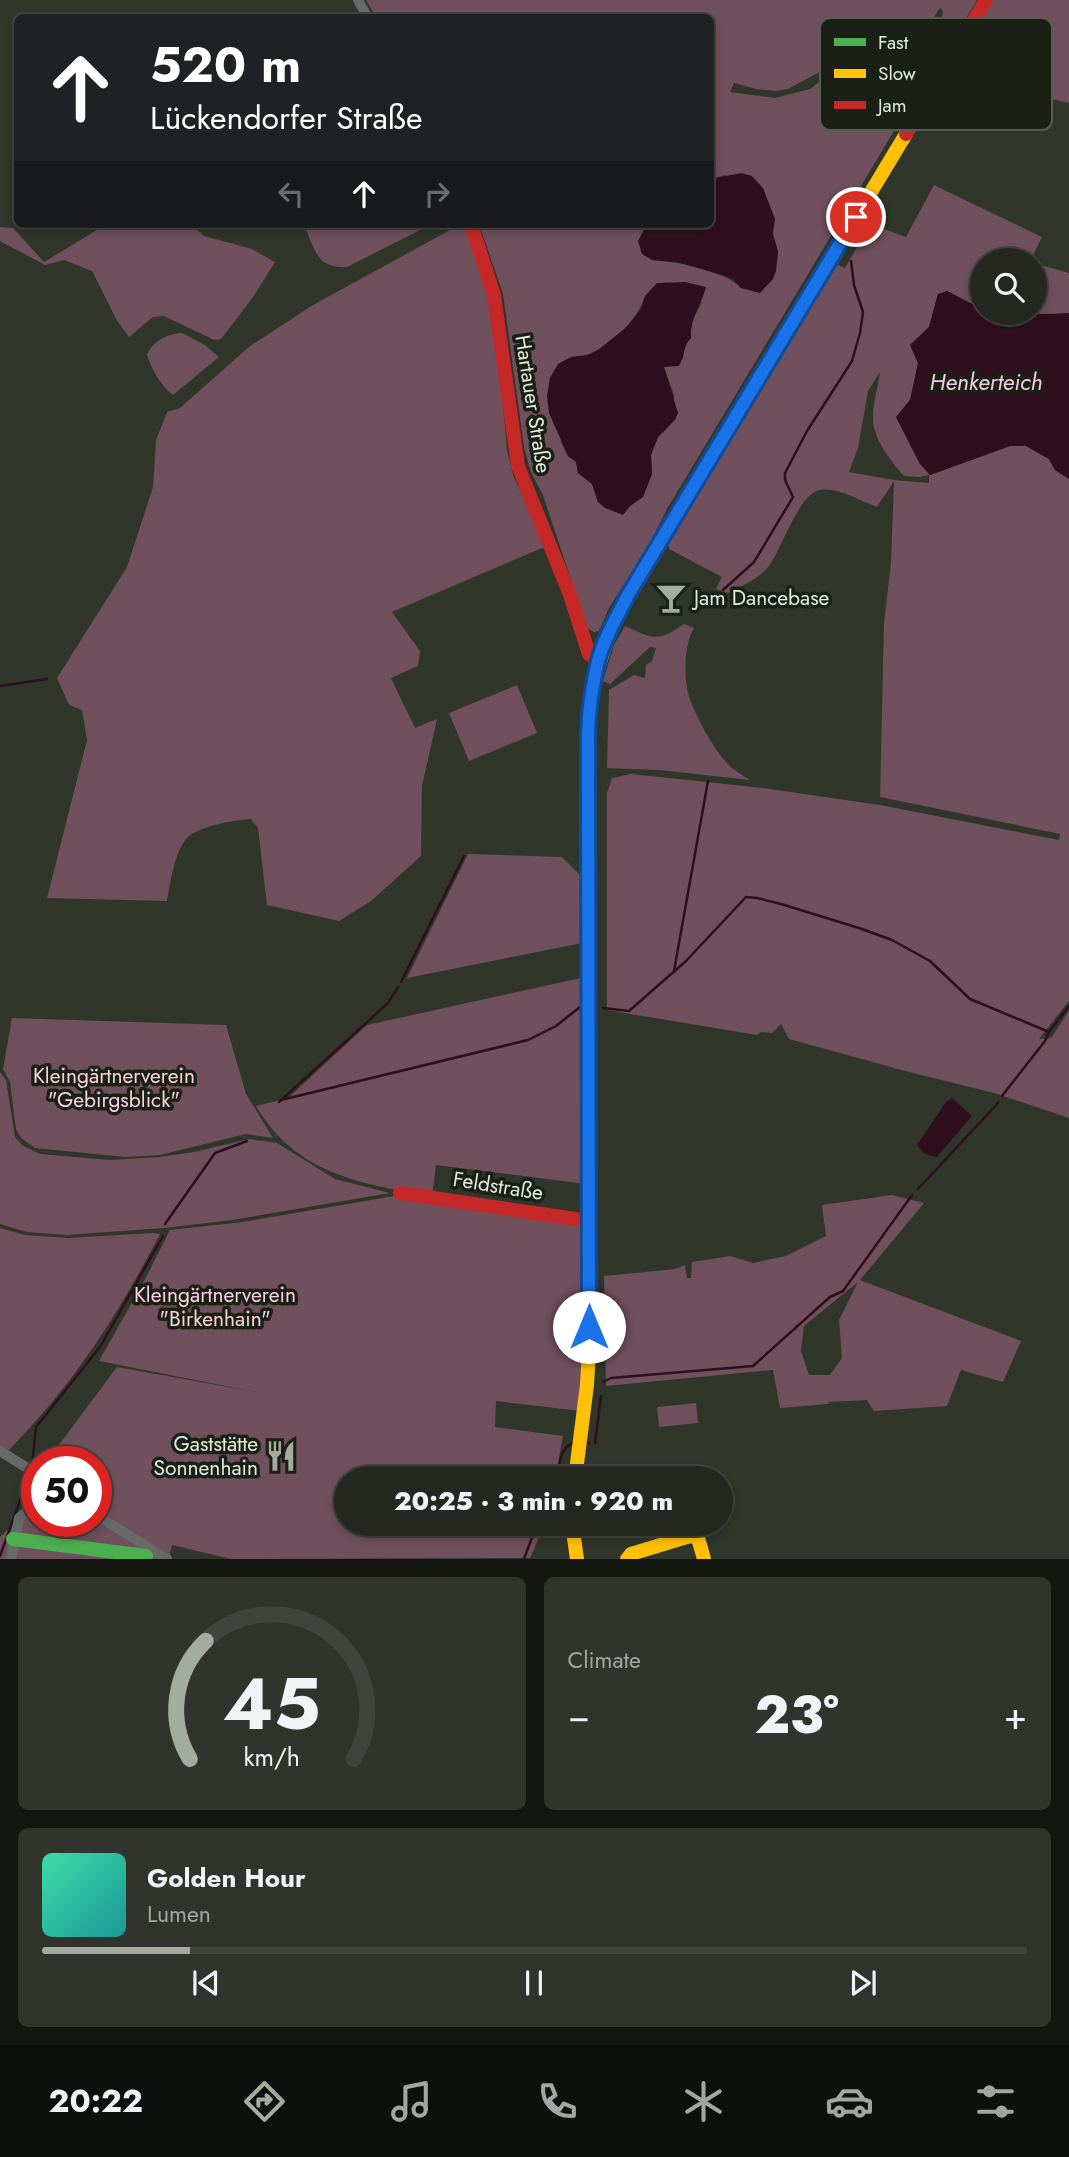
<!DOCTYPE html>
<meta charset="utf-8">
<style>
:root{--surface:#242820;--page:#30342d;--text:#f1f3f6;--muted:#a3a6a5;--line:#41443e;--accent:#a4ac9e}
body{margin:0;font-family:Jost,sans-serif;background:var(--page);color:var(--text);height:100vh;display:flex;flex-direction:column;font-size:26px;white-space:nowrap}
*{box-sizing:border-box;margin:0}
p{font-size:23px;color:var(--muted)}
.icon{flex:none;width:38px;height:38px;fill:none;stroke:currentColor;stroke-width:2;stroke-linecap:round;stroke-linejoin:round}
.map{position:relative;height:1559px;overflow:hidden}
.panel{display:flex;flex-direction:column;gap:18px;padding:18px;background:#141612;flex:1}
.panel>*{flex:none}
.top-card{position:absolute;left:14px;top:14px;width:700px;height:214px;border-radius:10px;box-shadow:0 4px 10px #0003,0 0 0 2px var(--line);background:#202124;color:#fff;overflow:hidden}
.fabs{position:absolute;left:970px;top:248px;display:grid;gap:14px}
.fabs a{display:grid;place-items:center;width:77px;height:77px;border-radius:50%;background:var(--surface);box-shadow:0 4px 10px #0003,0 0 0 2px var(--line);font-size:35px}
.speed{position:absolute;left:21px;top:1446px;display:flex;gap:14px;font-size:35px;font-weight:700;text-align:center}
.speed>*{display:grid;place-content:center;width:91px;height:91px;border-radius:50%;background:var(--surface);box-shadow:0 4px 10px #0003,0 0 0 2px var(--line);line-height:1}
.speed .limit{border:10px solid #d22;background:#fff;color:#111}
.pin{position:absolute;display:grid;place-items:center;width:60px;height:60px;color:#fff;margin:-30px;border:4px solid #fff;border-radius:50%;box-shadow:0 2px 7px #0007}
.me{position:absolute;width:77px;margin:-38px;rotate:0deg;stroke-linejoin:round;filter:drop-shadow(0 0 5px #0008)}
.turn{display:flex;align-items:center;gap:24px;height:147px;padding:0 21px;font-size:32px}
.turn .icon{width:91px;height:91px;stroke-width:2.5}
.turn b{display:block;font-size:49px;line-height:60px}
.lanes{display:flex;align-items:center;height:66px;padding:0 21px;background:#0003;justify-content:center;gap:35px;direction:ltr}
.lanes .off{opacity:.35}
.big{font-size:52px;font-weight:800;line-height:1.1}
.panel .card{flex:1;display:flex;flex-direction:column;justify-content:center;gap:10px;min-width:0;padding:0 24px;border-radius:10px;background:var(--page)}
.panel .dial{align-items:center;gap:0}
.dial svg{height:182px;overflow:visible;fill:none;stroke:var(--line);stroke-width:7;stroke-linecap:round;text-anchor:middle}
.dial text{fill:var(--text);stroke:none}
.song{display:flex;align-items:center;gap:21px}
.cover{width:84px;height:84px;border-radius:10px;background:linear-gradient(135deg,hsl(160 70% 55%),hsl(180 70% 35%))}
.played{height:7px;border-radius:4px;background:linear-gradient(90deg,var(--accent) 15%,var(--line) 15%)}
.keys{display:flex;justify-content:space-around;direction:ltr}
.heat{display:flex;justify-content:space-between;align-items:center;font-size:38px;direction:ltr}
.panel .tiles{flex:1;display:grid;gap:18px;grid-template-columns:1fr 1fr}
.card:last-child{grid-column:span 2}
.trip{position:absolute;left:334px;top:1466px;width:399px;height:70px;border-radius:35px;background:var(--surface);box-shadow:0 4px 10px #0003,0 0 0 2px var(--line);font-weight:800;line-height:70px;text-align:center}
.dock{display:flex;height:112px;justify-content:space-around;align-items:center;background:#0e100d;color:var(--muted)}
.dock .icon{width:49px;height:49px}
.dock .selected{color:var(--accent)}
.dock b{font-size:32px;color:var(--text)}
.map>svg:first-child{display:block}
.green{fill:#6f505c;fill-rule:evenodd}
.water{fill:#2f0f1e}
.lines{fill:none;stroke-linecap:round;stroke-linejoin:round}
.stream{stroke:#2f0f1e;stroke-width:2.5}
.street{stroke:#676a66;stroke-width:10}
.fast{stroke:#4caf50;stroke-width:14}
.slow{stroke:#ffc107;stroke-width:14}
.jam{stroke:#c62828;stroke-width:14}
.route-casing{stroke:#114b97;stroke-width:18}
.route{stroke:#1a73e8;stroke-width:12}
.labels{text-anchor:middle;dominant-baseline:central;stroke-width:7;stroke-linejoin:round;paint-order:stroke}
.street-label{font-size:21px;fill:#e2ebdc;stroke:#1a2016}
.poi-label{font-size:21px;fill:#e2ebdc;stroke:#1a2016;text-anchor:start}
.park-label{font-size:21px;fill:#fdd0e2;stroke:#1a2016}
.water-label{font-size:23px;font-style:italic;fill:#f9cddf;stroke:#1a2016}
.key{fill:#1a2016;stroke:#565d51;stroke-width:2}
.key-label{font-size:19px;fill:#e2ebdc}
</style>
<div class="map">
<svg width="1069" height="1559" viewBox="0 0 1069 1559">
<rect width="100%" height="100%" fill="#30362a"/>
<g class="green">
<path d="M366 0H977L950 45 937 37 936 24 942 17 943 11 940 8 924 33 951 51 926 94 871 63 858 59 829 67 788 89 776 91 756 89 734 83 730 92 775 98 810 89 828 76 839 72 855 70 862 76 872 74 915 96 667 509 648 547 609 608 599 631 594 632 587 628 543 495 530 470 524 447 503 294 479 224H647L638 241 652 260C680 263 720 267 741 288L778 252 773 234 725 175 711 179 710 18 376 17ZM645 296 702 302 691 323V338L685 344 683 359 664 367 674 395V405L667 428 658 437 651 455 652 474 643 497 630 506 598 502 592 484 578 473 576 462 568 456 561 442 571 357C576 356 582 356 587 355 609 348 639 318 645 296Z"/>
<polygon points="992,0 1069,0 1069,103 1039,96 955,59"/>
<path d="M934 185 1042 237 1030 261H982V301L972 304 947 291 938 294 929 327 910 345 918 363 910 400 896 417 920 464 930 475 1010 446H1026L1049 459 1055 470 1069 479V1001L1039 1039 1051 1038 1069 1011V1118L994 1093 909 1072 789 1039 781 1024 772 1033 761 1032 757 1035 607 1010V793L612 778 631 774 763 788 880 805 1059 840 1060 834 880 797 884 623 891 562 894 481 877 507C860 501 838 487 820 490 800 492 781 550 769 566 759 579 742 586 728 593L716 589 722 577 669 549 668 543 835 263 845 268 870 224 906 237ZM880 372C878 387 873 402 873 417 872 438 891 461 904 476L919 477 929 475V483L894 480 849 472 858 448 868 391Z"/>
<polygon points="107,224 191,224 204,236 252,249 275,262 253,297 221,339 214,340 164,316 153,317 129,337 116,319 92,271 64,260 45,265 0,241 0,227 13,228 44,262"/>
<path d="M304 224H432L347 267C316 269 314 248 304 224Z"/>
<path d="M461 224H465L487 292 500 370 507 450 513 475 547 546 392 612 420 651 418 666 391 678 415 728 437 719 422 786 421 856 371 901 339 921 267 905 258 828 251 819C235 820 199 826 187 838 175 850 170 884 167 901L47 898 87 740 82 710 69 705 57 678 127 567 153 487 156 440 167 412 180 408 250 346 313 305Z"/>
<polygon points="1034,263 1069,273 1069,313 1045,315 1034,313"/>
<path d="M182 333 205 345 219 357 173 395C160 385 151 369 147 354 154 340 167 334 182 333Z"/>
<path d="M684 624 694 628C684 645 684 674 688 693 693 712 714 750 728 764 734 771 743 775 750 780L659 770 607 768 609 690 634 675 645 678 646 665 652 661 656 648 650 647 610 684 603 681 614 645 625 626C653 639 658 642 684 624Z"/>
<polygon points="517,685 537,733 469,761 449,713"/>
<polygon points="468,854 562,857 582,877 583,917 579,917 583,926 582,943 407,978"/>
<path d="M581 978 586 1184 436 1165 432 1196C360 1184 296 1174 256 1106L288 1098 367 1025Z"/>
<polygon points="12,1018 226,1025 246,1094 273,1138 246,1134 160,1155 125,1157 35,1148 21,1138 16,1129 10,1082 3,1069"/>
<polygon points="0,1072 6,1080 15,1137 23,1146 40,1154 110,1160 160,1157 194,1152 249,1139 277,1143 335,1179 390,1193 232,1220 164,1228 67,1235 27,1232 0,1224"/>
<polygon points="400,1195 586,1224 581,1411 496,1401 495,1427 563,1436 555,1479 346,1479 346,1524 545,1524 530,1558 231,1559 172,1545 169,1557 96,1511 96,1461 47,1461 117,1367 256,1392 99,1361 143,1283 170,1230 243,1222"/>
<path d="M892 1195 924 1203 860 1280 1021 1341 1003 1382 961 1370 947 1406 874 1411 867 1400 829 1402 828 1404 780 1408 773 1370 606 1386 604 1276 675 1269 685 1265 687 1278H691L692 1262 730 1256 753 1263 786 1256 826 1236 822 1205ZM858 1282 839 1320 842 1358 830 1375H809L801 1351 804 1326Z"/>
<path d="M0 1228 25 1235 68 1238 153 1233 160 1234C117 1317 73 1385 7 1452L0 1446Z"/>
<polygon points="696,1403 698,1423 659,1427 657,1407"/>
<polygon points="37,1503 37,1521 96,1521 160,1559 0,1559 0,1537"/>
</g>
<g class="water">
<polygon points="741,173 752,176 763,188 775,219 773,234 778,252 776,271 773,279 760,293 741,288 733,279 705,270 676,262 652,260 642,254 638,241 647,224 710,224 711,179"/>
<path d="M685 282 706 287C701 307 690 317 691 338 683 346 685 356 679 366L664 367 678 413 675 420 658 437 651 455 652 474 643 497 630 506 623 515 605 508 598 502 592 484 578 473 576 462 568 456 549 413 547 396 550 378 558 364 571 357 587 355 598 350 628 326 641 309 645 296 657 283Z"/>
<path d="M947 291 972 304 982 301V313C1012 313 1040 315 1069 313V479L1055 470 1049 459 1026 446H1010L930 475 920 464 896 417 910 400 918 363 910 345 929 327 938 294Z"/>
<path d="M952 1098 972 1116 937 1157C929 1156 921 1153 917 1145L946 1102Z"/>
</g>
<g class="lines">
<g class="stream">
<polyline points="723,590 754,562 793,497 785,480 785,473 807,431 852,361 860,333 863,312 854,285 851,261"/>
<polyline points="0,686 47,679"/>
<polyline points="674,971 708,781"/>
<polyline points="401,982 464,856"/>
<polyline points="603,1008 629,1011 686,961 746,897 757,898 781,904 859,928 892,940 930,961 970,999 1049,1032"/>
<polyline points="1002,1096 1045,1041 1049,1032 1069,1006"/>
<polyline points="281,1100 528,1040 556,1026 580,1007"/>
<polyline points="279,1102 388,1003 398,987"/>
<polyline points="918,1189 998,1103"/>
<polyline points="165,1224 215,1153 247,1141"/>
<polyline points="603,1382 611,1378 753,1366 830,1297 843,1291 912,1195"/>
<polyline points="587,1443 589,1443"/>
<polyline points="595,1443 601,1396"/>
<polyline points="32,1466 36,1427 100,1347 163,1236"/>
<path d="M557 1479C560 1464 559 1446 576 1442"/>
<polyline points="0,1556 30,1473"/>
<polyline points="524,1559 534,1532 539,1524"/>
</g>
<g class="street">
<polyline points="358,0 368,18"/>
<polyline points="0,1451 37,1474"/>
<polyline points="96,1515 167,1559"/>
<polyline points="11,1559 19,1518 24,1514 37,1513"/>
</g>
<g class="fast">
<path d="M588 805C588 767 586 729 593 692 606 617 653 554 691 490"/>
<polyline points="13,1539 146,1556"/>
</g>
<g class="slow">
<polyline points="691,490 906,134"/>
<polyline points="575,1479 587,1385 589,1351 589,1142"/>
<polyline points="572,1524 577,1559"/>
<polyline points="627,1559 631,1554 690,1536 698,1538 704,1559"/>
</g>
<g class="jam">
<polyline points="906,134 986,0"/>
<polyline points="471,224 494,295 518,466 570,595 589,654 598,661"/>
<polyline points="588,805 589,1142"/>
<polyline points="400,1193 589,1221"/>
</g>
</g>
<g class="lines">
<defs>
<path id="route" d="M589 1327 588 733C589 709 592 685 598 661 604 638 617 617 628 595L856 217"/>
</defs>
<use href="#route" class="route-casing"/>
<use href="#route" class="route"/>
</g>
<defs>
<symbol id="bar-bare" viewBox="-9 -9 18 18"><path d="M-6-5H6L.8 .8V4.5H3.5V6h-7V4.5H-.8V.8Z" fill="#a4ac9e" stroke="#1a2016" stroke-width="2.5" paint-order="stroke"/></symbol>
<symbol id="restaurant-bare" viewBox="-9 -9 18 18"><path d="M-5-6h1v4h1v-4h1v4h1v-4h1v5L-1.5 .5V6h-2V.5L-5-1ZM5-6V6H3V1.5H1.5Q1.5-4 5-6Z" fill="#a4ac9e" stroke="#1a2016" stroke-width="2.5" paint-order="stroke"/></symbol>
</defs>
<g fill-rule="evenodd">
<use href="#bar-bare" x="649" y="576" width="44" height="44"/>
<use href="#restaurant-bare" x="259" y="1434" width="44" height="44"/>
</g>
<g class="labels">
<g class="street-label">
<text transform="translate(533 404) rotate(81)">Hartauer Straße</text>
<text transform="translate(498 1186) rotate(9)">Feldstraße</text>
</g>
<g class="poi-label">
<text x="694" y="598">Jam Dancebase</text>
<text x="258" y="1444" text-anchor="end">Gaststätte<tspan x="258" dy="24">Sonnenhain</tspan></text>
</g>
<g class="park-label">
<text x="114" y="1076">Kleingärtnerverein<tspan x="114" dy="24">"Gebirgsblick"</tspan></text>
<text x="215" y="1295">Kleingärtnerverein<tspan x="215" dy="24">"Birkenhain"</tspan></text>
</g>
<g class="water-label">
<text x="986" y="382">Henkerteich</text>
</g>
</g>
<rect x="820" y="18" width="232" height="112" rx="10" class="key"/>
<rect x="834" y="38" width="32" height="8" fill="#4caf50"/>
<rect x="834" y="69" width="32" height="9" fill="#ffc107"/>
<rect x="834" y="101" width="32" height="8" fill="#c62828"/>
<g class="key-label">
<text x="878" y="49">Fast</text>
<text x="878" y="80">Slow</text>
<text x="878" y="112">Jam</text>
</g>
</svg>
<div class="fabs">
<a><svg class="icon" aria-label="search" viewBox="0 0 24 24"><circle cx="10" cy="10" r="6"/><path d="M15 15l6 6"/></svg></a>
</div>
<div class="speed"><div class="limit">50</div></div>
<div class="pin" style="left:856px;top:217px;background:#d93025"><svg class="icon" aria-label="arrive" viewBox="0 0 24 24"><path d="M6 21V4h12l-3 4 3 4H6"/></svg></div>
<svg class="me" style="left:589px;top:1327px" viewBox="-20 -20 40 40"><circle r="19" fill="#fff"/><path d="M0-13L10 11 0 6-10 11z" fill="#1a73e8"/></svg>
<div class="trip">20:25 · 3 min · 920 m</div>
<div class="top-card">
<div class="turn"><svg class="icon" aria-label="ahead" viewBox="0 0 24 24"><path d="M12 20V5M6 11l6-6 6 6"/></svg><div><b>520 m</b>Lückendorfer Straße</div></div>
<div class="lanes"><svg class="icon off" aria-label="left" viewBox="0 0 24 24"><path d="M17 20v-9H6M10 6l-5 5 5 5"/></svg><svg class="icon" aria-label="ahead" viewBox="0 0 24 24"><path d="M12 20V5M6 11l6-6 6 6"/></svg><svg class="icon off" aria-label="right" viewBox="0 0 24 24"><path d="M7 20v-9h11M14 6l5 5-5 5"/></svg></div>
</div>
</div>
<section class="panel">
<div class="tiles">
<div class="card dial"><svg viewBox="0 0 100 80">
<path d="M14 69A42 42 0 1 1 86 69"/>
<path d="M14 69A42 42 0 0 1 21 17" stroke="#a4ac9e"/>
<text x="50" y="56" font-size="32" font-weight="700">45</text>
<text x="50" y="72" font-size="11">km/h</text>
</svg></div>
<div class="card"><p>Climate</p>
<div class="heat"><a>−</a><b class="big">23°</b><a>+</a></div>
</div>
<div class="card">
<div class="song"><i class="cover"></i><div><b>Golden Hour</b><p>Lumen</p></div></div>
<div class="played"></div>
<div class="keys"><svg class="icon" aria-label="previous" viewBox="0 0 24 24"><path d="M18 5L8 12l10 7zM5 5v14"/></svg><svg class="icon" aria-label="pause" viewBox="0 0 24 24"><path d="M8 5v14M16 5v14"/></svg><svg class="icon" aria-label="next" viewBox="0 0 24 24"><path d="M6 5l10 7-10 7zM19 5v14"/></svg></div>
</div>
</div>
</section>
<nav class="dock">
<b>20:22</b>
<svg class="icon selected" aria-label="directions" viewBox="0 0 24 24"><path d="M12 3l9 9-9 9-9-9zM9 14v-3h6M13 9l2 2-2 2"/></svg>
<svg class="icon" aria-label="music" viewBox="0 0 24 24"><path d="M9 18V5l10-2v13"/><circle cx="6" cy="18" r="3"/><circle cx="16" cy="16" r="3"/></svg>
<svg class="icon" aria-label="phone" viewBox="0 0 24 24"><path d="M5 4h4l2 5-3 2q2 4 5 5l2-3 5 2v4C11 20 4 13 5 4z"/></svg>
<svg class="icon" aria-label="climate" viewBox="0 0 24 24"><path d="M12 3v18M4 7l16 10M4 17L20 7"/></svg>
<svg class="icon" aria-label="car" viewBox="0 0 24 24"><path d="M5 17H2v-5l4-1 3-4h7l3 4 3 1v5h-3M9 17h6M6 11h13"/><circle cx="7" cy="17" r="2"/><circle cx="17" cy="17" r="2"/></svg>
<svg class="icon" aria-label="filters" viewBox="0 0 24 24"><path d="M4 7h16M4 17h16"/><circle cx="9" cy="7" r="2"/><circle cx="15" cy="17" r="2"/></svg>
</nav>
